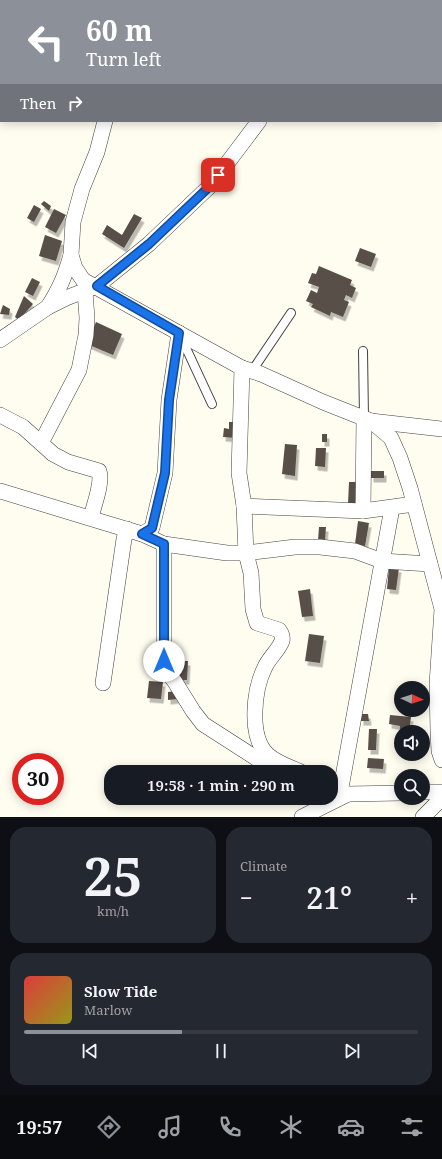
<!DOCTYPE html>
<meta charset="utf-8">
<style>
:root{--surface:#171b24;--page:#242831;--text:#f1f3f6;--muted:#9ea1a6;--line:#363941;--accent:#8c9099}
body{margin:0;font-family:"Noto Serif",serif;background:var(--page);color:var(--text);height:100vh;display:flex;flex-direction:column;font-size:15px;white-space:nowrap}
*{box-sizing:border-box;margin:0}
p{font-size:13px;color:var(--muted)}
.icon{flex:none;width:22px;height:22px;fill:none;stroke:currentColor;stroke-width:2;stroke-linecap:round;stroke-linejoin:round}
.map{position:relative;height:817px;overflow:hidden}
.panel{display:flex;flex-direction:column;gap:10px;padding:10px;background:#0d0f14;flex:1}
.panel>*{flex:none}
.hud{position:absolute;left:0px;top:0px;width:442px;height:122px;box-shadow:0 2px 10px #0003;background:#8c9099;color:#fff;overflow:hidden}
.needle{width:26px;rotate:93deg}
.fabs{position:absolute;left:394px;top:681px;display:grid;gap:8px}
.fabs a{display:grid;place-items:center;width:36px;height:36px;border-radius:50%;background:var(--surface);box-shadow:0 2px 10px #0003;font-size:20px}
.speed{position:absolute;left:12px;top:753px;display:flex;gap:8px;font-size:20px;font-weight:700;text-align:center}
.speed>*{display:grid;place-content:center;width:52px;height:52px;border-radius:50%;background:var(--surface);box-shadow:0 2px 10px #0003;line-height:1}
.speed .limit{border:6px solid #d22;background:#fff;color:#111}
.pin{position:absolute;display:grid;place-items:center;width:34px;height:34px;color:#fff;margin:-17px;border-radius:8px;box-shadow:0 2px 6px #0006}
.me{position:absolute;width:44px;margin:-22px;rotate:0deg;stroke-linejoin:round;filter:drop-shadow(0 0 3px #0008)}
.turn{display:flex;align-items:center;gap:14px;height:84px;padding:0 20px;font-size:18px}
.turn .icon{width:52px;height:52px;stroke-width:2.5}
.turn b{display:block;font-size:28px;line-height:34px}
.then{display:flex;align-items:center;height:38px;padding:0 20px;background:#0003;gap:8px;font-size:15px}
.big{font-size:30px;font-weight:600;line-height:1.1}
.panel .widget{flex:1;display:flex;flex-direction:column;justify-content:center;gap:6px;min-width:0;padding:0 14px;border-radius:16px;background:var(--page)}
.panel .dial{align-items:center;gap:0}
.dial b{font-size:52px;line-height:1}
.song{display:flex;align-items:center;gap:12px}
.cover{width:48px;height:48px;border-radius:6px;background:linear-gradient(135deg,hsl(0 70% 55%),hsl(60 70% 35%))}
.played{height:4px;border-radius:2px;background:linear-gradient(90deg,var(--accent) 40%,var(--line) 40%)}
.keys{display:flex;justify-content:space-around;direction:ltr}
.heat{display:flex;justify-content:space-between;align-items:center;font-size:22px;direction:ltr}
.panel .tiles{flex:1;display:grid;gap:10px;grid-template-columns:1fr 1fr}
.widget:last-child{grid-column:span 2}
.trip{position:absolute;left:104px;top:765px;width:234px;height:40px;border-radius:16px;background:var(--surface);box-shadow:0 2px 10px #0003;font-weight:600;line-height:40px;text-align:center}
.dock{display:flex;height:64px;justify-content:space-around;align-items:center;background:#090b0e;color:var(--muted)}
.dock .icon{width:28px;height:28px}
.dock .selected{color:var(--accent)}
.dock b{font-size:18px;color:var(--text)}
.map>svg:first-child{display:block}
.building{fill:#584f4a;filter:url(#shadow)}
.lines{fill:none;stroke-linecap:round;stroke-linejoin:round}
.service-casing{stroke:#424242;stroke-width:10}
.minor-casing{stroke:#424242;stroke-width:16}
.service{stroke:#fff;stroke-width:8}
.minor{stroke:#fff;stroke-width:15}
.route-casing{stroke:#114b97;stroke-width:10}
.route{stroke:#1a73e8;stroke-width:7}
</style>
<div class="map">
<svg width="442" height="817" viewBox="0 0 442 817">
<defs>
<filter id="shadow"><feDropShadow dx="2.5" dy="4.5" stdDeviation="0" flood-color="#0004"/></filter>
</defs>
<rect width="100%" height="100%" fill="#fffcf0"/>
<g class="building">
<polygon points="44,201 51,206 49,211 41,204"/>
<polygon points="34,205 41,209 34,222 27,218"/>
<polygon points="54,209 66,215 56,233 45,227"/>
<polygon points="134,214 142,218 124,248 102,234 107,225 122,235"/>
<polygon points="45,235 62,241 56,261 39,256"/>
<polygon points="360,248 376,254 371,267 355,261"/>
<polygon points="319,266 352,280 350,285 356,288 352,298 346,295 344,300 349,302 343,317 331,312 330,316 311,307 313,304 306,301 311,290 317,293 319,287 308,283 312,273 316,274"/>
<polygon points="32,278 40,282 33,296 25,292"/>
<polygon points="24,296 33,304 19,320 15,317"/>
<polygon points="3,305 10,309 9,315 0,314"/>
<polygon points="96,322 122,334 113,355 87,344"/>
<polygon points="229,422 237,422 236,438 223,437 224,428 229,429"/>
<rect x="322" y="434" width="5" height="8"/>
<polygon points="285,444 297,445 295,476 282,474"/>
<polygon points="316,448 326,448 325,467 315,466"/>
<rect x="371" y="471" width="13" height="7"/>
<polygon points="349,482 357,482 356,505 348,504"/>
<polygon points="358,521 369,523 365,546 355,544"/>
<polygon points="319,527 326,527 325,540 318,540"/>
<polygon points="389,567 399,568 396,590 387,589"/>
<polygon points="310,589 313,616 302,617 298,591"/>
<polygon points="309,634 324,636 320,663 305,661"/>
<polygon points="168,661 188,661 187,680 178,680 178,667 170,667"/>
<polygon points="149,681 163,682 161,699 147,698"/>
<polygon points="177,691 178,699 168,700 168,692"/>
<polygon points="361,714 368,714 369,721 361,721"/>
<polygon points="390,715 411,717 409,732 401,732 401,741 399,741 400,726 389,724"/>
<polygon points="369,729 377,729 376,750 368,750"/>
<polygon points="368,758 384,759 383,769 367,768"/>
</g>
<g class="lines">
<defs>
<g id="service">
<polyline points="180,335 212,404"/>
<polyline points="363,351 364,418"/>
<polyline points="252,371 291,313"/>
</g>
<g id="minor">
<polyline points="73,0 74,1"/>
<polyline points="131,1 132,0"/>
<polyline points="333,1 334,0"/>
<polyline points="105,121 97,152 82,189 73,222 71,255 75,268 83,280 242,368 261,374 323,402 371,421 391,438 400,458 410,488 442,609 437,684 438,731 439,751 442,760"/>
<path d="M48 307C60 288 65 276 71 255"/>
<polyline points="0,340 48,307 66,298 97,286 149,244 210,186 259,121"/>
<path d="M242 368 239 473 244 506 246 553 251 573 253 609 257 623 279 630C282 634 283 637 282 641 278 651 269 658 265 667 254 689 248 737 268 755 277 763 290 767 301 772"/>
<path d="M0 415 23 427 53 454 68 462 99 471C103 482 94 505 91 517"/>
<polyline points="371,421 442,429"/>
<polyline points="41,443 79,370 86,335 87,318 85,292"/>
<polyline points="0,491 142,534 164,544 227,553 246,553 295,547 320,547 355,551 382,561 430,564"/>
<polyline points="244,506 363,511 414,504"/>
<polyline points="363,511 364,418"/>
<polyline points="142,534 152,528 165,473 169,400 179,333"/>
<polyline points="164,544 164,661 167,671 175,682 193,711 203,724 273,769"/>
<polyline points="103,683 124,539 127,529"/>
<polyline points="332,791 348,794 401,793"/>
<polyline points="423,792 442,792"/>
<polyline points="340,793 392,508"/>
<polyline points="302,817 348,794"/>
<polyline points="423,817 436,804 442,799"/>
</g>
</defs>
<use href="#service" class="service-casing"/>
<use href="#minor" class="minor-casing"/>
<use href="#service" class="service"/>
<use href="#minor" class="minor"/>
</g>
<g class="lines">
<defs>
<polyline id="route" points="164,661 164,544 142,534 152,528 165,473 169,400 179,333 97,286 149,244 210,186 218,175"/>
</defs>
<use href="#route" class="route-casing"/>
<use href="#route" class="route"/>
</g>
</svg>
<div class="fabs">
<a><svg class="needle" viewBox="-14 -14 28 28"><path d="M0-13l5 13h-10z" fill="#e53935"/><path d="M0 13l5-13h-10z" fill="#9ea1a6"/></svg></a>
<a><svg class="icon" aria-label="sound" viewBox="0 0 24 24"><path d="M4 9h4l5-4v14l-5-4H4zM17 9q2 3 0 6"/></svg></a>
<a><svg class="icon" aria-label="search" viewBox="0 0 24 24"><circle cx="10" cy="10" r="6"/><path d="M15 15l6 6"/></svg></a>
</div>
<div class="speed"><div class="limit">30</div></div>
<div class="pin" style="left:218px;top:175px;background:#d93025"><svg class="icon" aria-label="arrive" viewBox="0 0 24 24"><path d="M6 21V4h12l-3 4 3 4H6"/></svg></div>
<svg class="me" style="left:164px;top:661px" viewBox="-20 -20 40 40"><circle r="19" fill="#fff"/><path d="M0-13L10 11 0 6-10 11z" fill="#1a73e8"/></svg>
<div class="trip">19:58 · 1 min · 290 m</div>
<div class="hud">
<div class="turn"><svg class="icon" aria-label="left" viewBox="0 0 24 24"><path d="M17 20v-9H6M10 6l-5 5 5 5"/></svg><div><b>60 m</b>Turn left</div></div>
<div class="then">Then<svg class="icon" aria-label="right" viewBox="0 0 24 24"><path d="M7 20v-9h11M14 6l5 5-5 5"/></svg></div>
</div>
</div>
<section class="panel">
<div class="tiles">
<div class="widget dial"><b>25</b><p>km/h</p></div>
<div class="widget"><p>Climate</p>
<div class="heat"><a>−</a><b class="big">21°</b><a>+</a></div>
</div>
<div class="widget">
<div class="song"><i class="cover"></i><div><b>Slow Tide</b><p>Marlow</p></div></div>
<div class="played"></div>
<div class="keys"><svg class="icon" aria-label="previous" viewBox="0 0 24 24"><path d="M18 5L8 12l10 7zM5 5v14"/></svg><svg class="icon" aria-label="pause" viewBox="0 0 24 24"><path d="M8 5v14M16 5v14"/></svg><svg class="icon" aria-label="next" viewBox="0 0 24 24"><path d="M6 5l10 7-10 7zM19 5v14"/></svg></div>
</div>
</div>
</section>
<nav class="dock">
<b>19:57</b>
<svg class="icon selected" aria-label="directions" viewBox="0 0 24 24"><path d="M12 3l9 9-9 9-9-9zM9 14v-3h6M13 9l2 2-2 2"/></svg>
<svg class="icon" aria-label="music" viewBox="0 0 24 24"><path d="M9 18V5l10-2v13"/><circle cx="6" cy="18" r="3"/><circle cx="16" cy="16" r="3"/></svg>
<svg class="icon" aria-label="phone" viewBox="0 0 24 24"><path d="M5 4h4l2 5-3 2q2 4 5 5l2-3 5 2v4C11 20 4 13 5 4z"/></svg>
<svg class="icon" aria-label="climate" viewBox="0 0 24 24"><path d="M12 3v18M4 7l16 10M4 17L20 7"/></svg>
<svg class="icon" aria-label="car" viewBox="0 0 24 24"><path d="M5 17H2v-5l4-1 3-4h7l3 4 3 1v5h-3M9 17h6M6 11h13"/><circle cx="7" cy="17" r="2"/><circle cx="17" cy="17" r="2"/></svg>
<svg class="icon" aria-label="filters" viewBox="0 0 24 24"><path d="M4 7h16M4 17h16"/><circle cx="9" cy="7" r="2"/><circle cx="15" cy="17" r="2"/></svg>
</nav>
